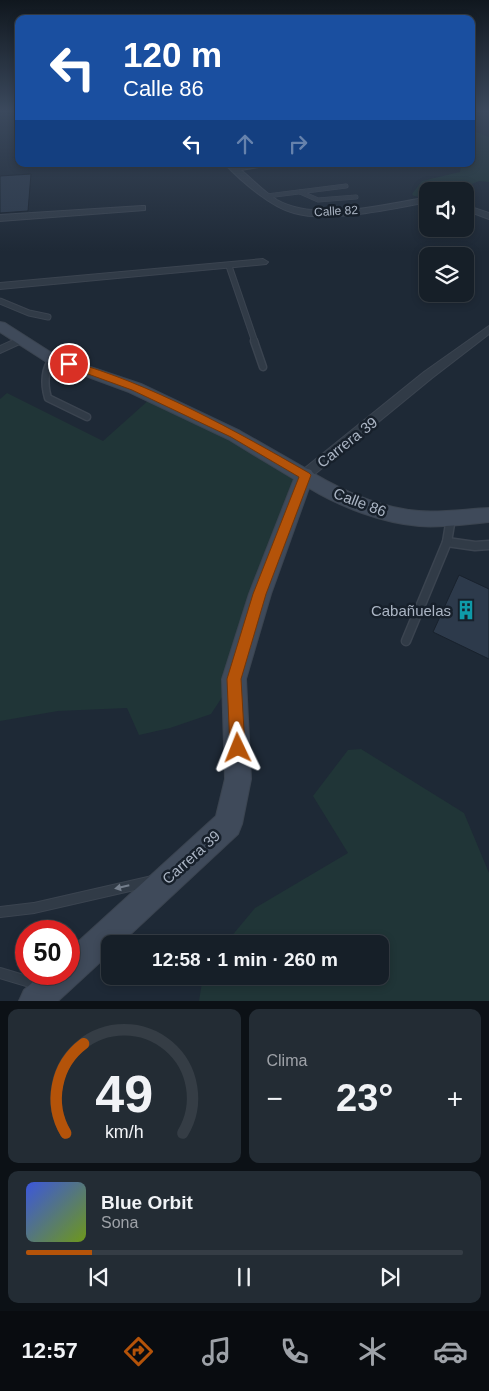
<!DOCTYPE html>
<html lang="es">
<meta charset="utf-8">
<style>
:root{--surface:#161f28;--page:#232c34;--text:#f1f3f6;--muted:#9ea2a8;--line:#353d45;--accent:#b45309}
body{margin:0;font-family:Helvetica,sans-serif;background:var(--page);color:var(--text);height:100vh;display:flex;flex-direction:column;font-size:19px;white-space:nowrap}
*{box-sizing:border-box;margin:0}
p{font-size:16px;color:var(--muted)}
.icon{flex:none;width:28px;height:28px;fill:none;stroke:currentColor;stroke-width:2;stroke-linecap:round;stroke-linejoin:round}
.map{position:relative;height:1001px;overflow:hidden}
.drawer{display:flex;flex-direction:column;gap:8px;padding:8px;background:#0c1116;flex:1}
.drawer>*{flex:none}
.guide{position:absolute;left:15px;top:15px;width:460px;height:152px;border-radius:10px;box-shadow:0 2px 8px #0003,0 0 0 1px var(--line);background:#1a4fa0;color:#fff;overflow:hidden}
.controls{position:absolute;left:419px;top:182px;display:grid;gap:10px}
.controls a{display:grid;place-items:center;width:55px;height:55px;border-radius:10px;background:var(--surface);box-shadow:0 2px 8px #0003,0 0 0 1px var(--line);font-size:25px}
.speed{position:absolute;left:15px;top:920px;display:flex;gap:10px;font-size:25px;font-weight:700;text-align:center}
.speed>*{display:grid;place-content:center;width:65px;height:65px;border-radius:50%;background:var(--surface);box-shadow:0 2px 8px #0003,0 0 0 1px var(--line);line-height:1}
.speed .limit{border:8px solid #d22;background:#fff;color:#111}
.pin{position:absolute;display:grid;place-items:center;width:42px;height:42px;color:#fff;margin:-21px;border:2px solid #fff;border-radius:50%;box-shadow:0 1px 5px #0007}
.me{position:absolute;width:55px;margin:-28px;rotate:358deg;stroke-linejoin:round;filter:drop-shadow(0 0 4px #0008)}
.turn{display:flex;align-items:center;gap:18px;height:105px;padding:0 25px;font-size:22px}
.turn .icon{width:65px;height:65px;stroke-width:2.5}
.turn b{display:block;font-size:35px;line-height:42px}
.lanes{display:flex;align-items:center;height:48px;padding:0 25px;background:#0003;justify-content:center;gap:25px;direction:ltr}
.lanes .off{opacity:.35}
.big{font-size:38px;font-weight:600;line-height:1.1}
.drawer .card{flex:1;display:flex;flex-direction:column;justify-content:center;gap:8px;min-width:0;padding:0 18px;border-radius:10px;background:var(--page)}
.drawer .dial{align-items:center;gap:0}
.dial svg{height:130px;overflow:visible;fill:none;stroke:var(--line);stroke-width:7;stroke-linecap:round;text-anchor:middle}
.dial text{fill:var(--text);stroke:none}
.song{display:flex;align-items:center;gap:15px}
.cover{width:60px;height:60px;border-radius:8px;background:linear-gradient(135deg,hsl(230 70% 55%),hsl(80 70% 35%))}
.played{height:5px;border-radius:2px;background:linear-gradient(90deg,var(--accent) 15%,var(--line) 15%)}
.keys{display:flex;justify-content:space-around;direction:ltr}
.heat{display:flex;justify-content:space-between;align-items:center;font-size:28px;direction:ltr}
.drawer .tiles{flex:1;display:grid;gap:8px;grid-template-columns:1fr 1fr}
.card:last-child{grid-column:span 2}
.trip{position:absolute;left:101px;top:935px;width:288px;height:50px;border-radius:10px;background:var(--surface);box-shadow:0 2px 8px #0003,0 0 0 1px var(--line);font-weight:600;line-height:50px;text-align:center}
.tab-bar{display:flex;height:80px;justify-content:space-around;align-items:center;background:#090c10;color:var(--muted)}
.tab-bar .icon{width:35px;height:35px}
.tab-bar .on{color:var(--accent)}
.tab-bar b{font-size:22px;color:var(--text)}
.map>svg:first-child{display:block}
.green{fill:#203537}
.building{fill:#2d3a4b;stroke:#19222d}
.lines{fill:none;stroke-linecap:round;stroke-linejoin:round}
.service-far4-casing{stroke:#3b4450;stroke-width:5}
.service-far3-casing{stroke:#3b4450;stroke-width:7}
.service-far2-casing{stroke:#3b4450;stroke-width:9}
.service-far1-casing{stroke:#3b4450;stroke-width:11}
.service-casing{stroke:#3b4450;stroke-width:12}
.minor-casing{stroke:#3b4450;stroke-width:2}
.secondary-casing{stroke:#3b4450;stroke-width:2}
.service-far4{stroke:#313b47;stroke-width:4}
.service-far3{stroke:#313b47;stroke-width:5}
.service-far2{stroke:#313b47;stroke-width:6}
.service-far1{stroke:#313b47;stroke-width:8}
.service{stroke:#313b47;stroke-width:10}
.minor{fill:#313b47;fill-rule:evenodd}
.secondary{fill:#3f4a5a;fill-rule:evenodd}
.oneway{fill:#747e8c}
.route{fill:#b45309;stroke:#753606}
.labels{text-anchor:middle;dominant-baseline:central;stroke-width:5;stroke-linejoin:round;paint-order:stroke}
.far-street-label{font-size:12px;fill:#abb5c4;stroke:#17202b}
.street-label{font-size:15px;fill:#abb5c4;stroke:#17202b}
.poi-label{font-size:15px;fill:#abb5c4;stroke:#17202b;text-anchor:end}
</style>
<div class="map">
<svg width="489" height="1001" viewBox="0 0 489 1001">
<rect width="100%" height="100%" fill="#1e2936"/>
<g class="green">
<polygon points="471,130 489,137 489,182 479,181 455,191 428,191 427,198 414,196 412,194 422,181 460,172 462,164 471,164"/>
<polygon points="7,393 103,441 150,399 225,435 301,478 234,679 211,714 170,728 139,735 127,708 58,711 0,721 0,399"/>
<polygon points="361,749 464,813 489,873 489,1001 199,1001 203,976 380,976 380,944 225,944 255,908 348,853 313,796 348,750"/>
</g>
<g class="building">
<polygon points="31,174 28,211 0,213 0,176"/>
<polygon points="459,575 489,589 489,659 433,632"/>
</g>
<g class="lines">
<defs>
<g id="service-far4">
<polyline points="300,192 318,200 356,197"/>
<polyline points="267,196 346,186"/>
</g>
<g id="service-far3">
<polyline points="229,266 255,342"/>
<polyline points="0,301 29,313 48,317"/>
</g>
<g id="service-far2">
<polyline points="254,341 263,367"/>
<path d="M53 358C44 370 44 384 48 398L87 417"/>
</g>
<g id="service-far1">
<polyline points="447,542 475,546 489,545"/>
<polyline points="406,641 447,542 451,518"/>
</g>
<g id="service">
<polyline points="0,912 34,908 152,881"/>
<polyline points="0,973 40,985"/>
</g>
<g id="minor">
<path d="M225 164H233L237 167 269 164 265 166 241 170C253 180 264 192 277 200 316 222 385 205 428 197V202C391 209 329 223 294 213 271 207 241 181 225 164Z"/>
<polygon points="465,205 489,213 489,219 465,210"/>
<polygon points="142,206 145,206 145,210 0,221 0,215"/>
<polygon points="263,259 268,262 266,264 0,289 0,283"/>
<polygon points="489,326 489,334 432,378 310,478 300,478 298,475 300,472 424,372"/>
<polygon points="20,337 24,338 25,340 24,342 0,353 0,346"/>
</g>
<path id="secondary" d="M0 322 5 323 55 355 141 384 240 431 305 468 311 470 313 473C345 492 381 508 419 511 441 513 466 509 489 508V522C466 524 442 528 419 526 383 523 340 507 309 488L271 594 246 679 251 779 242 824 238 834 120 944H110V953L58 1001H19L24 990 42 974H69V950L216 816 225 779 222 679 249 594 294 479 228 439 129 392 45 361 0 332Z"/>
</defs>
<use href="#service-far4" class="service-far4-casing"/>
<use href="#service-far3" class="service-far3-casing"/>
<use href="#service-far2" class="service-far2-casing"/>
<use href="#service-far1" class="service-far1-casing"/>
<use href="#service" class="service-casing"/>
<use href="#minor" class="minor-casing"/>
<use href="#secondary" class="secondary-casing"/>
<use href="#service-far4" class="service-far4"/>
<use href="#service-far3" class="service-far3"/>
<use href="#service-far2" class="service-far2"/>
<use href="#service-far1" class="service-far1"/>
<use href="#service" class="service"/>
<use href="#minor" class="minor"/>
<use href="#secondary" class="secondary"/>
</g>
<defs><path id="oneway-solid" d="M-6-.8H1V-3.2L6.5 0L1 3.2V.8H-6Z" transform="scale(1.25)"/></defs>
<use class="oneway" href="#oneway-solid" transform="translate(122 887) rotate(167)"/>
<linearGradient id="sky" x2="0" y2="1"><stop stop-color="#10171e"/><stop offset="0.44" stop-color="#3b495d"/><stop offset="1" stop-color="#3b495d" stop-opacity="0"/></linearGradient>
<rect width="489" height="252" fill="url(#sky)"/>
<path class="route" d="M69 361C150 383 236 431 309 473L311 475 266 594 241 679 245 748 243 753 238 755 232 753 230 748 227 679 253 594 299 477 231 437 132 390 66 366 64 364Z"/>
<defs>
<symbol id="building-bare" viewBox="-9 -9 18 18"><path d="M-4-6H4V6H1V3H-1V6H-4ZM-2.5-4.3h1.7v1.8h-1.7ZM.8-4.3h1.7v1.8H.8ZM-2.5-1h1.7V.8h-1.7ZM.8-1h1.7V.8H.8Z" fill="#0f9aa8" stroke="#17202b" stroke-width="2.5" paint-order="stroke"/></symbol>
</defs>
<g fill-rule="evenodd">
<use href="#building-bare" x="452" y="596" width="28" height="28"/>
</g>
<g class="labels">
<g class="far-street-label">
<text transform="translate(336 211) rotate(-3)">Calle 82</text>
</g>
<g class="street-label">
<text transform="translate(347 442) rotate(-38)">Carrera 39</text>
<text transform="translate(360 502) rotate(21)">Calle 86</text>
<text transform="translate(191 857) rotate(-42)">Carrera 39</text>
</g>
<g class="poi-label">
<text x="451" y="610">Cabañuelas</text>
</g>
</g>
</svg>
<div class="controls">
<a><svg class="icon" aria-label="sound" viewBox="0 0 24 24"><path d="M4 9h4l5-4v14l-5-4H4zM17 9q2 3 0 6"/></svg></a>
<a><svg class="icon" aria-label="layers" viewBox="0 0 24 24"><path d="M12 4l9 5-9 5-9-5zM3 14l9 5 9-5"/></svg></a>
</div>
<div class="speed"><div class="limit">50</div></div>
<div class="pin" style="left:69px;top:364px;background:#d93025"><svg class="icon" aria-label="arrive" viewBox="0 0 24 24"><path d="M6 21V4h12l-3 4 3 4H6"/></svg></div>
<svg class="me" style="left:238px;top:748px" viewBox="-20 -20 40 40"><path d="M0-17L14 15 0 8-14 15z" fill="#b45309" stroke="#fff" stroke-width="4"/></svg>
<div class="trip">12:58 · 1 min · 260 m</div>
<div class="guide">
<div class="turn"><svg class="icon" aria-label="left" viewBox="0 0 24 24"><path d="M17 20v-9H6M10 6l-5 5 5 5"/></svg><div><b>120 m</b>Calle 86</div></div>
<div class="lanes"><svg class="icon" aria-label="left" viewBox="0 0 24 24"><path d="M17 20v-9H6M10 6l-5 5 5 5"/></svg><svg class="icon off" aria-label="ahead" viewBox="0 0 24 24"><path d="M12 20V5M6 11l6-6 6 6"/></svg><svg class="icon off" aria-label="right" viewBox="0 0 24 24"><path d="M7 20v-9h11M14 6l5 5-5 5"/></svg></div>
</div>
</div>
<section class="drawer">
<div class="tiles">
<div class="card dial"><svg viewBox="0 0 100 80">
<path d="M14 69A42 42 0 1 1 86 69"/>
<path d="M14 69A42 42 0 0 1 25 14" stroke="#b45309"/>
<text x="50" y="56" font-size="32" font-weight="700">49</text>
<text x="50" y="72" font-size="11">km/h</text>
</svg></div>
<div class="card"><p>Clima</p>
<div class="heat"><a>−</a><b class="big">23°</b><a>+</a></div>
</div>
<div class="card">
<div class="song"><i class="cover"></i><div><b>Blue Orbit</b><p>Sona</p></div></div>
<div class="played"></div>
<div class="keys"><svg class="icon" aria-label="previous" viewBox="0 0 24 24"><path d="M18 5L8 12l10 7zM5 5v14"/></svg><svg class="icon" aria-label="pause" viewBox="0 0 24 24"><path d="M8 5v14M16 5v14"/></svg><svg class="icon" aria-label="next" viewBox="0 0 24 24"><path d="M6 5l10 7-10 7zM19 5v14"/></svg></div>
</div>
</div>
</section>
<nav class="tab-bar">
<b>12:57</b>
<svg class="icon on" aria-label="directions" viewBox="0 0 24 24"><path d="M12 3l9 9-9 9-9-9zM9 14v-3h6M13 9l2 2-2 2"/></svg>
<svg class="icon" aria-label="music" viewBox="0 0 24 24"><path d="M9 18V5l10-2v13"/><circle cx="6" cy="18" r="3"/><circle cx="16" cy="16" r="3"/></svg>
<svg class="icon" aria-label="phone" viewBox="0 0 24 24"><path d="M5 4h4l2 5-3 2q2 4 5 5l2-3 5 2v4C11 20 4 13 5 4z"/></svg>
<svg class="icon" aria-label="climate" viewBox="0 0 24 24"><path d="M12 3v18M4 7l16 10M4 17L20 7"/></svg>
<svg class="icon" aria-label="car" viewBox="0 0 24 24"><path d="M5 17H2v-5l4-1 3-4h7l3 4 3 1v5h-3M9 17h6M6 11h13"/><circle cx="7" cy="17" r="2"/><circle cx="17" cy="17" r="2"/></svg>
</nav>
